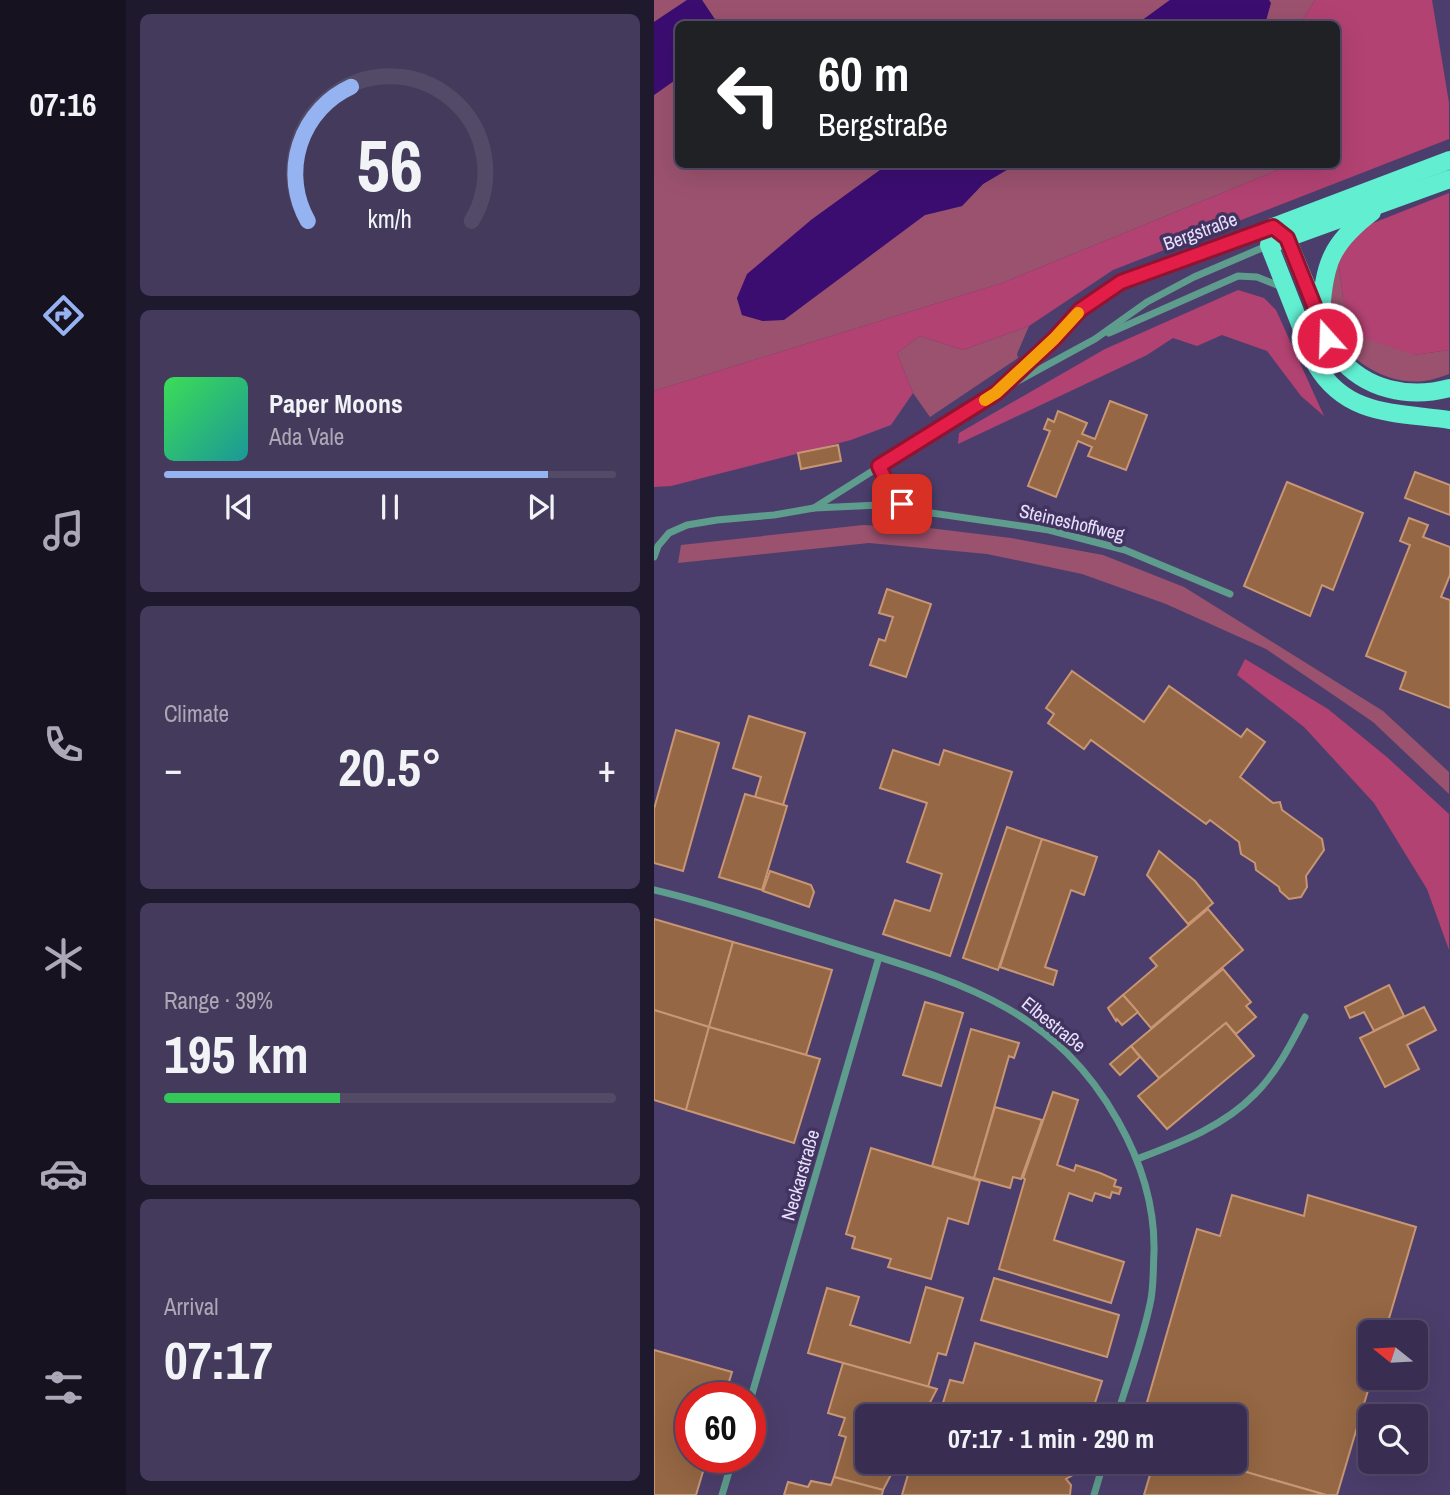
<!DOCTYPE html>
<meta charset="utf-8">
<style>
:root{--surface:#392e51;--page:#443a5b;--text:#f1f3f6;--muted:#aba8b7;--line:#534a68;--accent:#95b2f1}
body{margin:0;font-family:"Archivo Narrow",sans-serif;background:var(--page);color:var(--text);height:100vh;display:flex;flex-direction:column;font-size:26px;white-space:nowrap}
*{box-sizing:border-box;margin:0}
p{font-size:23px;color:var(--muted)}
.icon{flex:none;width:38px;height:38px;fill:none;stroke:currentColor;stroke-width:2;stroke-linecap:round;stroke-linejoin:round}
.map{position:relative;flex:1;overflow:hidden}
.side{display:flex;flex-direction:column;gap:14px;padding:14px;background:#1f192d;width:528px}
.side>*{flex:none}
.hud{position:absolute;left:21px;top:21px;width:665px;height:147px;border-radius:10px;box-shadow:0 7px 28px #0002,0 0 0 2px var(--line);background:#202124;color:#fff;overflow:hidden}
.needle{width:46px;rotate:288deg}
.tools{position:absolute;left:704px;top:1320px;display:grid;gap:14px}
.tools a{display:grid;place-items:center;width:70px;height:70px;border-radius:10px;background:var(--surface);box-shadow:0 7px 28px #0002,0 0 0 2px var(--line);font-size:35px}
.speed{position:absolute;left:21px;top:1382px;display:flex;gap:14px;font-size:35px;font-weight:700;text-align:center}
.speed>*{display:grid;place-content:center;width:91px;height:91px;border-radius:50%;background:var(--surface);box-shadow:0 7px 28px #0002,0 0 0 2px var(--line);line-height:1}
.speed .limit{border:10px solid #d22;background:#fff;color:#111}
.pin{position:absolute;display:grid;place-items:center;width:60px;height:60px;color:#fff;margin:-30px;border-radius:14px;box-shadow:0 4px 10px #0006}
.me{position:absolute;width:77px;margin:-38px;rotate:340deg;stroke-linejoin:round;filter:drop-shadow(0 0 5px #0008)}
.turn{display:flex;align-items:center;gap:24px;height:147px;padding:0 28px;font-size:32px}
.turn .icon{width:91px;height:91px;stroke-width:2.5}
.turn b{display:block;font-size:49px;line-height:60px}
.big{font-size:52px;font-weight:700;line-height:1.1}
.side .card{flex:1;display:flex;flex-direction:column;justify-content:center;gap:10px;min-width:0;padding:0 24px;border-radius:10px;background:var(--page)}
.side .dial{align-items:center;gap:0}
.dial svg{height:182px;overflow:visible;fill:none;stroke:var(--line);stroke-width:7;stroke-linecap:round;text-anchor:middle}
.dial text{fill:var(--text);stroke:none}
.song{display:flex;align-items:center;gap:21px}
.cover{width:84px;height:84px;border-radius:10px;background:linear-gradient(135deg,hsl(130 70% 55%),hsl(180 70% 35%))}
.played{height:7px;border-radius:4px;background:linear-gradient(90deg,var(--accent) 85%,var(--line) 85%)}
.keys{display:flex;justify-content:space-around;direction:ltr}
.heat{display:flex;justify-content:space-between;align-items:center;font-size:38px;direction:ltr}
.charge{height:10px;border-radius:5px;background:linear-gradient(90deg,#34c759 39%,var(--line) 0)}
.trip{position:absolute;left:201px;top:1404px;width:392px;height:70px;border-radius:10px;background:var(--surface);box-shadow:0 7px 28px #0002,0 0 0 2px var(--line);font-weight:700;line-height:70px;text-align:center}
main{display:flex;flex:1;min-height:0}
.tabs{display:flex;flex-direction:column;width:126px;justify-content:space-around;align-items:center;background:#171220;color:var(--muted)}
.tabs .icon{width:49px;height:49px}
.tabs .active{color:var(--accent)}
.tabs b{font-size:32px;color:var(--text)}
.map>svg:first-child{display:block}
.green{fill:#9b526e}
.forest{fill:#b24272}
.water{fill:#3b0d71}
.building{fill:#956744;stroke:#c89673;stroke-width:2}
.lines{fill:none;stroke-linecap:round;stroke-linejoin:round}
.minor{stroke:#5e9c8d;stroke-width:7}
.primary{stroke:#61eed1;stroke-width:18}
.route-casing{stroke:#92132f;stroke-width:18}
.route{stroke:#e11d48;stroke-width:12}
.slow{stroke:#f59e0b;stroke-width:12}
.labels{text-anchor:middle;dominant-baseline:central;stroke-width:7;stroke-linejoin:round;paint-order:stroke}
.street-label{font-size:19px;fill:#e7e0fc;stroke:#423360}
</style>
<main>
<nav class="tabs">
<b>07:16</b>
<svg class="icon active" aria-label="directions" viewBox="0 0 24 24"><path d="M12 3l9 9-9 9-9-9zM9 14v-3h6M13 9l2 2-2 2"/></svg>
<svg class="icon" aria-label="music" viewBox="0 0 24 24"><path d="M9 18V5l10-2v13"/><circle cx="6" cy="18" r="3"/><circle cx="16" cy="16" r="3"/></svg>
<svg class="icon" aria-label="phone" viewBox="0 0 24 24"><path d="M5 4h4l2 5-3 2q2 4 5 5l2-3 5 2v4C11 20 4 13 5 4z"/></svg>
<svg class="icon" aria-label="climate" viewBox="0 0 24 24"><path d="M12 3v18M4 7l16 10M4 17L20 7"/></svg>
<svg class="icon" aria-label="car" viewBox="0 0 24 24"><path d="M5 17H2v-5l4-1 3-4h7l3 4 3 1v5h-3M9 17h6M6 11h13"/><circle cx="7" cy="17" r="2"/><circle cx="17" cy="17" r="2"/></svg>
<svg class="icon" aria-label="filters" viewBox="0 0 24 24"><path d="M4 7h16M4 17h16"/><circle cx="9" cy="7" r="2"/><circle cx="15" cy="17" r="2"/></svg>
</nav>
<section class="side">
<div class="card dial"><svg viewBox="0 0 100 80">
<path d="M14 69A42 42 0 1 1 86 69"/>
<path d="M14 69A42 42 0 0 1 33 10" stroke="#95b2f1"/>
<text x="50" y="56" font-size="32" font-weight="700">56</text>
<text x="50" y="72" font-size="11">km/h</text>
</svg></div>
<div class="card">
<div class="song"><i class="cover"></i><div><b>Paper Moons</b><p>Ada Vale</p></div></div>
<div class="played"></div>
<div class="keys"><svg class="icon" aria-label="previous" viewBox="0 0 24 24"><path d="M18 5L8 12l10 7zM5 5v14"/></svg><svg class="icon" aria-label="pause" viewBox="0 0 24 24"><path d="M8 5v14M16 5v14"/></svg><svg class="icon" aria-label="next" viewBox="0 0 24 24"><path d="M6 5l10 7-10 7zM19 5v14"/></svg></div>
</div>
<div class="card"><p>Climate</p>
<div class="heat"><a>−</a><b class="big">20.5°</b><a>+</a></div>
</div>
<div class="card"><p>Range · 39%</p><b class="big">195 km</b><div class="charge"></div></div>
<div class="card"><p>Arrival</p><b class="big">07:17</b></div>
</section>
<div class="map">
<svg width="796" height="1495" viewBox="0 0 796 1495">
<rect width="100%" height="100%" fill="#4c3e6c"/>
<g class="green">
<polygon points="0,0 33,0 0,22"/>
<polygon points="48,0 516,0 483,24 64,24"/>
<polygon points="615,0 661,0 646,24 611,24 616,3"/>
<polygon points="24,78 24,164 233,165 157,220 83,298 88,315 109,321 271,215 308,206 329,184 361,165 636,165 348,283 0,391 0,95"/>
<path d="M684 259 689 298 760 355 795 350V374C787 377 778 380 770 381 733 386 687 358 676 322 670 301 679 278 684 259Z"/>
<polygon points="375,326 363,354 364,358 276,417 259,393 243,353 266,336 309,350"/>
<polygon points="209,525 275,528 357,538 449,555 530,587 729,711 795,772 795,794 719,722 612,649 512,604 428,574 333,554 215,543 24,563 27,545"/>
</g>
<g class="forest">
<polygon points="661,0 778,0 795,103 795,139 459,270 375,326 309,350 266,336 243,353 259,393 237,425 197,440 17,486 0,487 0,391 348,283 636,165 682,164 682,24 646,24"/>
<polygon points="795,193 795,350 760,355 702,335 689,298 684,259 709,227"/>
<polygon points="584,290 610,298 622,310 670,416 647,396 613,351 568,335 543,346 519,338 493,355 304,444 305,433 451,349"/>
<polygon points="591,659 674,709 734,758 795,814 795,950 773,889 720,803 650,727 583,675"/>
</g>
<g class="water">
<polygon points="33,0 48,0 64,24 24,24 24,78 0,95 0,22"/>
<polygon points="516,0 615,0 617,3 611,24 483,24"/>
<polygon points="233,165 361,165 329,184 308,206 271,215 130,320 109,321 88,315 83,298 93,274 157,220"/>
</g>
<g class="building">
<polygon points="456,401 493,415 472,470 434,456 438,447 424,441 402,497 374,486 396,431 390,429 394,419 400,422 404,411 433,423 428,434 441,439"/>
<polygon points="184,445 187,461 147,469 144,453"/>
<polygon points="761,472 796,485 796,515 751,498"/>
<polygon points="633,482 709,513 679,590 668,585 656,616 590,586"/>
<polygon points="755,518 774,525 769,537 796,547 796,575 787,597 796,600 796,708 746,689 752,672 712,656 756,545 746,541"/>
<polygon points="233,589 277,604 252,677 216,665 225,639 231,641 239,617 225,613"/>
<polygon points="418,671 490,722 515,686 587,737 593,729 611,742 586,777 619,803 626,802 628,810 668,839 670,850 652,876 653,887 647,897 635,899 626,891 625,887 602,870 601,863 587,854 585,842 556,820 552,824 437,740 430,749 394,723 400,714 392,708"/>
<polygon points="95,716 151,733 129,805 101,797 107,777 79,768"/>
<polygon points="22,730 65,743 29,871 0,863 0,809"/>
<polygon points="239,750 285,765 290,750 358,772 296,956 229,934 241,900 276,911 288,874 253,862 273,803 226,788"/>
<polygon points="91,794 133,806 108,890 65,877"/>
<polygon points="353,827 388,839 344,970 309,958"/>
<polygon points="388,839 443,857 430,895 417,890 391,967 403,971 399,985 346,967"/>
<polygon points="505,851 541,881 559,903 534,924 493,875"/>
<polygon points="116,871 157,885 160,892 155,907 109,891"/>
<polygon points="554,909 589,950 497,1028 469,995 503,966 496,958"/>
<polygon points="0,919 79,942 55,1027 0,1010"/>
<polygon points="79,942 178,970 152,1055 55,1027"/>
<polygon points="569,969 597,1002 592,1006 602,1017 582,1034 572,1023 505,1078 477,1046"/>
<polygon points="735,985 750,1016 720,1031 710,1012 696,1018 691,1007"/>
<polygon points="469,995 484,1012 468,1025 463,1019 462,1021 454,1008"/>
<polygon points="271,1002 309,1013 287,1086 249,1075"/>
<polygon points="770,1007 782,1030 753,1045 765,1069 731,1087 706,1038"/>
<polygon points="0,1010 55,1027 32,1110 0,1100"/>
<polygon points="572,1023 600,1056 513,1129 484,1096"/>
<polygon points="55,1027 166,1059 140,1143 32,1110"/>
<polygon points="317,1029 365,1043 360,1058 355,1056 320,1178 278,1166"/>
<polygon points="477,1046 486,1057 466,1075 456,1064"/>
<polygon points="399,1092 424,1100 403,1165 420,1171 422,1165 446,1173 462,1180 460,1186 467,1188 465,1194 458,1192 456,1198 441,1193 438,1201 415,1193 400,1240 470,1262 457,1303 345,1269 371,1179 369,1178"/>
<polygon points="341,1107 388,1120 367,1179 359,1177 356,1188 320,1178"/>
<polygon points="217,1148 326,1181 314,1224 294,1218 277,1279 234,1267 237,1259 198,1248 201,1237 192,1234"/>
<polygon points="578,1195 650,1216 654,1195 762,1227 731,1332 716,1332 716,1377 718,1377 683,1495 672,1495 554,1461 581,1461 581,1416 489,1416 543,1229 566,1236"/>
<polygon points="340,1278 465,1315 453,1357 327,1320"/>
<polygon points="272,1287 309,1298 292,1355 284,1353 274,1387 154,1353 173,1288 205,1297 196,1325 256,1343"/>
<polygon points="321,1343 448,1381 438,1412 431,1416 285,1416 296,1380 309,1383"/>
<polygon points="0,1350 78,1372 70,1398 37,1398 37,1458 53,1458 42,1495 0,1495"/>
<polygon points="189,1363 283,1389 269,1416 214,1416 214,1461 244,1461 229,1490 180,1477 192,1437 185,1435 191,1418 174,1413"/>
<polygon points="258,1461 420,1461 423,1463 415,1468 419,1475 412,1479 417,1485 416,1495 248,1495"/>
<polygon points="500,1461 554,1461 672,1495 490,1495"/>
<polygon points="180,1477 229,1490 228,1495 130,1495 134,1482 154,1487 157,1481 177,1485"/>
</g>
<g class="lines">
<g class="minor">
<polyline points="455,333 584,276 603,277 628,287"/>
<polyline points="350,385 400,339 426,310 467,282 618,227"/>
<path d="M225 466C233 484 239 499 257 510L395 530 471 550 576 594"/>
<polyline points="160,508 342,393 441,339 493,302 540,277 615,245"/>
<polyline points="0,557 4,546 15,533 33,525 63,520 120,515 160,508 248,504"/>
<path d="M0 890C60 904 118 924 177 942 297 980 398 1003 464 1121 486 1160 501 1206 500 1252 499 1268 500 1288 496 1304 488 1342 474 1379 463 1416"/>
<path d="M483 1159C525 1143 569 1127 601 1094 623 1072 637 1044 651 1017"/>
<polyline points="96,1401 225,957"/>
<polyline points="68,1495 79,1458"/>
<polyline points="440,1495 450,1461"/>
</g>
<g class="primary">
<path d="M619 227 615 245 662 365C693 417 742 412 796 420"/>
<path d="M619 227 633 238C643 263 653 288 664 312 671 327 674 343 684 356 711 390 755 399 796 388"/>
<polyline points="619,227 796,160"/>
<polyline points="622,242 796,179"/>
<path d="M667 313C670 264 677 243 718 212"/>
</g>
</g>
<g class="lines">
<defs>
<polyline id="route" points="248,504 237,492 225,466 342,393 400,339 426,310 467,282 619,227 633,238 673,338"/>
</defs>
<use href="#route" class="route-casing"/>
<use href="#route" class="route"/>
<polyline class="slow" points="331,400 342,393 400,339 424,313"/>
</g>
<g class="labels">
<g class="street-label">
<text transform="translate(546 231) rotate(-20)">Bergstraße</text>
<text transform="translate(418 522) rotate(13)">Steineshoffweg</text>
<text transform="translate(400 1024) rotate(39)">Elbestraße</text>
<text transform="translate(146 1175) rotate(-74)">Neckarstraße</text>
</g>
</g>
</svg>
<div class="tools">
<a><svg class="needle" viewBox="-14 -14 28 28"><path d="M0-13l5 13h-10z" fill="#e53935"/><path d="M0 13l5-13h-10z" fill="#aba8b7"/></svg></a>
<a><svg class="icon" aria-label="search" viewBox="0 0 24 24"><circle cx="10" cy="10" r="6"/><path d="M15 15l6 6"/></svg></a>
</div>
<div class="speed"><div class="limit">60</div></div>
<div class="pin" style="left:248px;top:504px;background:#d93025"><svg class="icon" aria-label="arrive" viewBox="0 0 24 24"><path d="M6 21V4h12l-3 4 3 4H6"/></svg></div>
<svg class="me" style="left:673px;top:338px" viewBox="-20 -20 40 40"><circle r="17" fill="#e11d48" stroke="#fff" stroke-width="3"/><path d="M0-11L8 9 0 5-8 9z" fill="#fff"/></svg>
<div class="trip">07:17 · 1 min · 290 m</div>
<div class="hud">
<div class="turn"><svg class="icon" aria-label="left" viewBox="0 0 24 24"><path d="M17 20v-9H6M10 6l-5 5 5 5"/></svg><div><b>60 m</b>Bergstraße</div></div>
</div>
</div>
</main>
